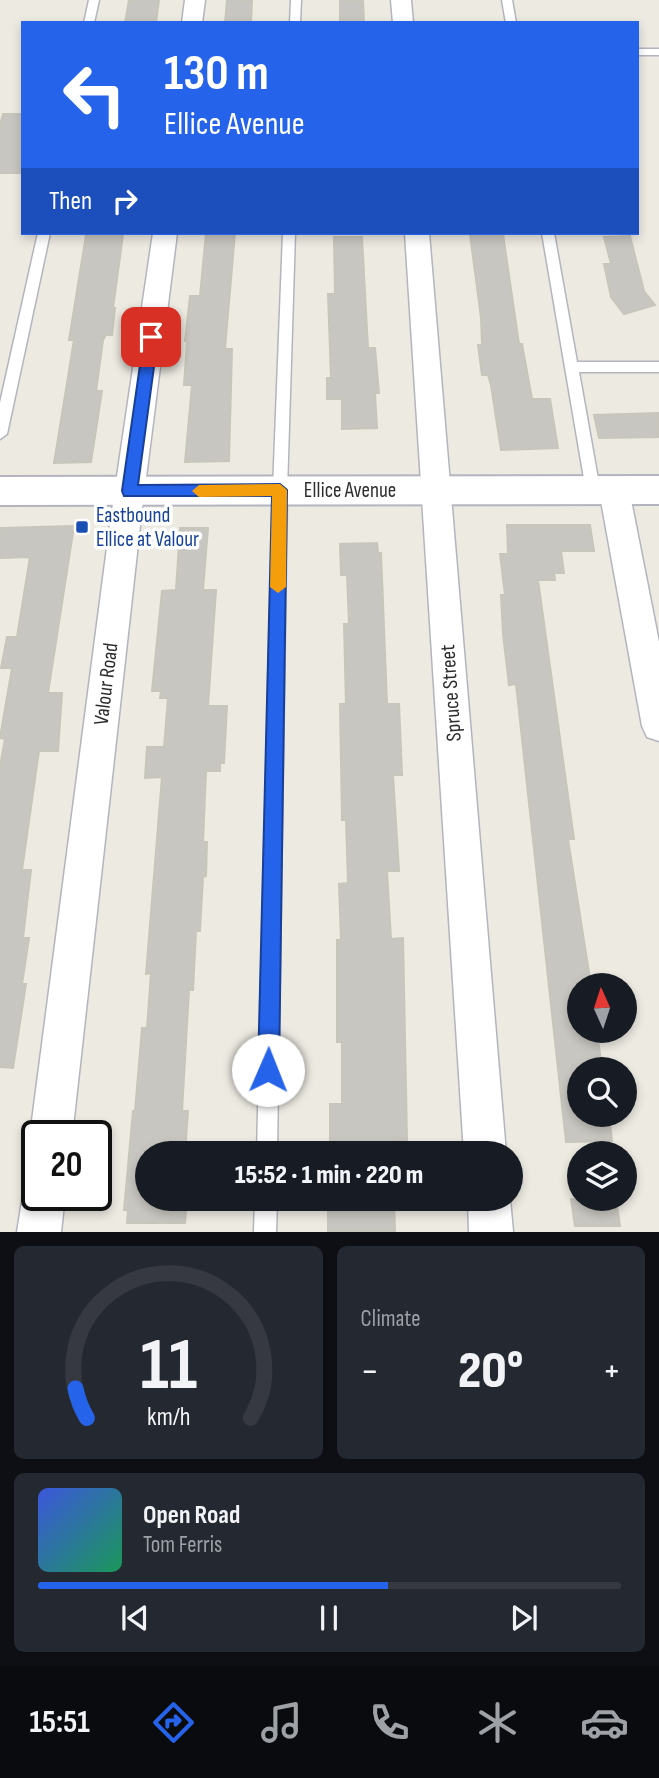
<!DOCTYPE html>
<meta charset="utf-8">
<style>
:root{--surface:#171b24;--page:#242831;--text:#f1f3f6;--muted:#9ea1a6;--line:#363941;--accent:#2563eb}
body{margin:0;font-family:"Sofia Sans Condensed",sans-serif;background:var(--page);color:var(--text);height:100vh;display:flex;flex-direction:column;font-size:26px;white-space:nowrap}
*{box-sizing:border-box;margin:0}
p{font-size:23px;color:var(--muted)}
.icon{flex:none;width:38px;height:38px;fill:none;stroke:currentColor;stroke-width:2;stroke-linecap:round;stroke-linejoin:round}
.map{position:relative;height:1232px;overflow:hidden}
.sheet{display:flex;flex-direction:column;gap:14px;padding:14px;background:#0d0f14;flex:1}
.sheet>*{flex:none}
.hud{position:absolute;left:21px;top:21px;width:618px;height:214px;border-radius:0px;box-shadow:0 4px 10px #0003;background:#2563eb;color:#fff;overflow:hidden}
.needle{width:46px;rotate:357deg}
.fabs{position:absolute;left:567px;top:973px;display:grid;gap:14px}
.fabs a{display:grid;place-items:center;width:70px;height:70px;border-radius:50%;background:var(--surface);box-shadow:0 4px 10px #0003;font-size:35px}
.speed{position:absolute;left:21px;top:1120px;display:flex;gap:14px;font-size:35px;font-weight:700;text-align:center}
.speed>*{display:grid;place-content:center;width:91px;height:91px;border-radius:50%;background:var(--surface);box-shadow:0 4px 10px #0003;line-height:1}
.speed .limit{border:4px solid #111;border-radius:10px;background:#fff;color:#111}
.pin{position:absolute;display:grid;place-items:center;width:60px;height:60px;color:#fff;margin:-30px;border-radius:14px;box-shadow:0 4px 10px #0006}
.me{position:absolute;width:77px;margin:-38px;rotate:1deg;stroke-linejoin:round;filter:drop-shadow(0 0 5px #0008)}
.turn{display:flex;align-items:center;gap:24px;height:147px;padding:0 28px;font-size:32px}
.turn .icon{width:91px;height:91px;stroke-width:2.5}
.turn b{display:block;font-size:49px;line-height:60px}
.then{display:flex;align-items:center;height:66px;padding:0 28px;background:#0003;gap:14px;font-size:26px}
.big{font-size:52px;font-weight:800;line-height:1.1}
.sheet .card{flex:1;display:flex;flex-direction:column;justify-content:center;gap:10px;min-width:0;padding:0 24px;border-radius:10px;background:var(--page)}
.sheet .dial{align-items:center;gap:0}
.dial svg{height:182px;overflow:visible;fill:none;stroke:var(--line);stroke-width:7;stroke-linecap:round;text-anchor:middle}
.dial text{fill:var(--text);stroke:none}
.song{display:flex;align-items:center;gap:21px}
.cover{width:84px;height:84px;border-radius:10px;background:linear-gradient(135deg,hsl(230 70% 55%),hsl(150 70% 35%))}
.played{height:7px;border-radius:4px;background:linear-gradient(90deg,var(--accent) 60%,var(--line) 60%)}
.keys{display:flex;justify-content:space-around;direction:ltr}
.heat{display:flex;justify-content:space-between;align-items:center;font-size:38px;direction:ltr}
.sheet .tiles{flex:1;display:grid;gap:14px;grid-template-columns:1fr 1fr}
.card:last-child{grid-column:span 2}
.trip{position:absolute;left:135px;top:1141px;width:388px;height:70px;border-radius:35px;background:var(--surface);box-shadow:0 4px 10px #0003;font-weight:800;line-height:70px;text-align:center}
.tab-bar{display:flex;height:112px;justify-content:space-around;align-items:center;background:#090b0e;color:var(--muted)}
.tab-bar .icon{width:49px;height:49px}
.tab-bar .on{color:var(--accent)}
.tab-bar b{font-size:32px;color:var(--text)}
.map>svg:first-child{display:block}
.building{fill:#c8c6c0;stroke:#c8c6ba;stroke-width:2}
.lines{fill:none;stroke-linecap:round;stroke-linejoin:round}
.lane-casing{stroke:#b4b4bf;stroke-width:3}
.street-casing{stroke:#b4b4bf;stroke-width:3}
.secondary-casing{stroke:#b4b4bf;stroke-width:4}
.lane{fill:#fff;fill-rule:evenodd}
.street{fill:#fff;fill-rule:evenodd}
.secondary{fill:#fff;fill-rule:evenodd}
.route{fill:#2563eb;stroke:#184099;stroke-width:2}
.slow{fill:#f59e0b}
.transit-dot{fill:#1a4fb4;stroke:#fff;stroke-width:2.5}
.labels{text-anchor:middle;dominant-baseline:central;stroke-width:7;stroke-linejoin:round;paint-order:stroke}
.street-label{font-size:21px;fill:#2d2d2d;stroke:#fff}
.transit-label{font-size:21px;fill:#164399;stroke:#fff;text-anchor:start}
</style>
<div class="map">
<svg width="659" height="1232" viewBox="0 0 659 1232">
<rect width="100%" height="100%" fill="#eceae1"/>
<g class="building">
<polygon points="129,0 159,0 156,23 125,23"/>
<polygon points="227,0 252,0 251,23 225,23"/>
<polygon points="340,0 363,0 364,23 340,23"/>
<polygon points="3,114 23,114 23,160 20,173 0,173 0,125"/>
<polygon points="206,233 235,233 225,349 232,349 229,461 185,462 192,385 184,385 187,341 185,341 190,296 200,296"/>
<polygon points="470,234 503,234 519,344 522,344 532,399 550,399 558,448 501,450 491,385 488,375 482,375 478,345 482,345 481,318"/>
<polygon points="86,235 123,235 113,308 115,308 112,335 106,335 103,340 96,391 102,391 91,462 54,463 74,340 69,340"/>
<polygon points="630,236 644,291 655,305 624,314 611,297 604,264 611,264 604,237"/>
<polygon points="334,237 362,237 368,348 375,348 379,393 375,393 377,428 342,429 342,399 327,399 327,378 331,378 328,294 335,294"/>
<polygon points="659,413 659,437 599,438 594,415"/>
<polygon points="507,525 590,525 594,551 561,551 564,573 554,573 555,580 538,580 574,839 568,839 591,985 579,985 579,1031 597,1031 602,1069 579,1069 579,1115 609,1115 612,1141 566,1142 516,684 509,685 503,634 501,595 505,595 500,554 508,554"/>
<polygon points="74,526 48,693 62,693 58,751 39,751 22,870 31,870 23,938 29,938 22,984 26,984 13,1068 0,1067 0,766 5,739 0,738 12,668 1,668 7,637 17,637 30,557 0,558 0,528"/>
<polygon points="180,528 208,528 203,590 216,590 208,706 227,706 224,763 220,763 220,771 206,771 203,842 207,842 206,876 203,877 200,931 196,931 193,990 189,990 182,1111 188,1111 185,1153 147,1153 147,1199 187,1199 185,1223 127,1223 128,1210 124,1210 133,1111 135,1111 142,1028 147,1028 151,973 146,974 162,777 145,778 147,747 164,747 168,698 160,698 161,691 152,691 162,591 176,590"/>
<polygon points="377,543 378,553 381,553 387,704 399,704 402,775 393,775 399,871 387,871 391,939 403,938 407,1140 391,1140 392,1153 330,1153 330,1104 342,1104 342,1042 337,1042 337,940 341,940 339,884 348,883 346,820 342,820 340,704 346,704 344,624 349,624 347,575 341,575 340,544"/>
<polygon points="328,1199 394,1199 395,1231 328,1231"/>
<polygon points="571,1199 616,1199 620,1226 575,1226"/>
</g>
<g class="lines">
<defs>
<g id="lane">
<polygon points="89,0 99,0 94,23 84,23"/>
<polygon points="291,0 301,0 300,23 290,23"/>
<polygon points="502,0 512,0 516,23 506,23"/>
<rect x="637" y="49" width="22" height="6"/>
<polygon points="38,233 50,233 7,434 0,439 0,403"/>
<polygon points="283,233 295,233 287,490 277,1153 257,1153 273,490"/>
<polygon points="542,233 554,233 577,362 659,362 659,372 579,372 600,490 593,496 586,490"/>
<polygon points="255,1199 277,1199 276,1232 254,1232"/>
</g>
<g id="street">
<polygon points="185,0 205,0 202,23 182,23"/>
<polygon points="391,0 411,0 413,23 393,23"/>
<polygon points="153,233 177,233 141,517 72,1136 37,1136 37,1151 30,1136 111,517"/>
<polygon points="405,233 429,233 506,1153 464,1153"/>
<polygon points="614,478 624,482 629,490 659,642 659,741 647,737 642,726 599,490 604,482"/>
<polygon points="37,1177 37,1195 65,1195 61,1232 17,1232 23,1195 29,1180"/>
<polygon points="468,1199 510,1199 513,1232 469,1232"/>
</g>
<polygon id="secondary" points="659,476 659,504 0,505 0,477"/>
</defs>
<use href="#lane" class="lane-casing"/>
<use href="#street" class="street-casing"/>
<use href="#secondary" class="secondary-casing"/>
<use href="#lane" class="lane"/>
<use href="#street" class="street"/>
<use href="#secondary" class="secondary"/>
</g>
<polygon class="route" points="151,332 158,337 138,485 280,484 287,490 279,1070 276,1077 268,1080 261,1077 258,1070 272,496 124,496 122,491 144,337"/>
<polygon class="slow" points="280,484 287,490 286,587 278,593 270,587 272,496 199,497 192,491 199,485"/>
<rect class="transit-dot" x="75" y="520" width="14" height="14" rx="3.5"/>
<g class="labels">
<g class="street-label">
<text x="350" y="490">Ellice Avenue</text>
<text transform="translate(106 684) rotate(-83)">Valour Road</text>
<text transform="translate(451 693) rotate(-94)">Spruce Street</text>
</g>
<g class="transit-label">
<text x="96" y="515">Eastbound<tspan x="96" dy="24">Ellice at Valour</tspan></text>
</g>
</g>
</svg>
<div class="fabs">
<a><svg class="needle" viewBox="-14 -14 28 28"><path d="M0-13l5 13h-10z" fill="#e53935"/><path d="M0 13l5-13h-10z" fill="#9ea1a6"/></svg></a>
<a><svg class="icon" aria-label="search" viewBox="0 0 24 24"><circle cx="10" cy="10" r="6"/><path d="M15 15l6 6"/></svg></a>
<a><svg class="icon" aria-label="layers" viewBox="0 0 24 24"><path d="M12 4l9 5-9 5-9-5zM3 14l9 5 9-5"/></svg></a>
</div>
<div class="speed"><div class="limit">20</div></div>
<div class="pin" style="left:151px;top:337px;background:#d93025"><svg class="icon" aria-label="arrive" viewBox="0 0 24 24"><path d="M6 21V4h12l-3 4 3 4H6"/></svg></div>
<svg class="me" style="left:268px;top:1070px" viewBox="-20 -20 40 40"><circle r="19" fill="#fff"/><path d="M0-13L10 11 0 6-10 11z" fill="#2563eb"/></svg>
<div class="trip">15:52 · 1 min · 220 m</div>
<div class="hud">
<div class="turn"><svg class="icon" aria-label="left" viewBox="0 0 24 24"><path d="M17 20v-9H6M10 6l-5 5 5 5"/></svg><div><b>130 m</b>Ellice Avenue</div></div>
<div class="then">Then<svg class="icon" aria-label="right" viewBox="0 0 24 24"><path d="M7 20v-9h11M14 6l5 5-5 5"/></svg></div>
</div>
</div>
<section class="sheet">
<div class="tiles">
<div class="card dial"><svg viewBox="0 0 100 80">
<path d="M14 69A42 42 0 1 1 86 69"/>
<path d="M14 69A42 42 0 0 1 9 56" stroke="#2563eb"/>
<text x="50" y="56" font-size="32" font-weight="700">11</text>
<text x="50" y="72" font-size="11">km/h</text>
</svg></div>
<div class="card"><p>Climate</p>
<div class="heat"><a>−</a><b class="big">20°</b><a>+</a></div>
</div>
<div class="card">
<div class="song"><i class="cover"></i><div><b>Open Road</b><p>Tom Ferris</p></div></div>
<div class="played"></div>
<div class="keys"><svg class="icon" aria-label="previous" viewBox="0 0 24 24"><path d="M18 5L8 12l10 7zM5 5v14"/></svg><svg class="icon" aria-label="pause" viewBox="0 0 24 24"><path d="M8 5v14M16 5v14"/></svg><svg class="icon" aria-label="next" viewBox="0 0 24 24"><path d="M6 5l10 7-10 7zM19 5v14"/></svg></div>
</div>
</div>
</section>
<nav class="tab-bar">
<b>15:51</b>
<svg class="icon on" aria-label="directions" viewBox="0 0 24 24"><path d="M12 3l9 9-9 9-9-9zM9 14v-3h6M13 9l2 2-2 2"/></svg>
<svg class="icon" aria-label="music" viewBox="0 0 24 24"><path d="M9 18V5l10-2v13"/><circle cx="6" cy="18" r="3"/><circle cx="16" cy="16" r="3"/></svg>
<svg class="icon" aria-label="phone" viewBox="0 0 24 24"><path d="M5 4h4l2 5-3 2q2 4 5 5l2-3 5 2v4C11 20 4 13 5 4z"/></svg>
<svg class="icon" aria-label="climate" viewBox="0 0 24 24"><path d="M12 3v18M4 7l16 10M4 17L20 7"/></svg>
<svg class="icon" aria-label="car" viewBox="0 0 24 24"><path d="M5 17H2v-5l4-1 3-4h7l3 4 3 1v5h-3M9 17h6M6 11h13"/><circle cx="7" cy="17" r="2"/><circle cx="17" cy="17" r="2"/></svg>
</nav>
